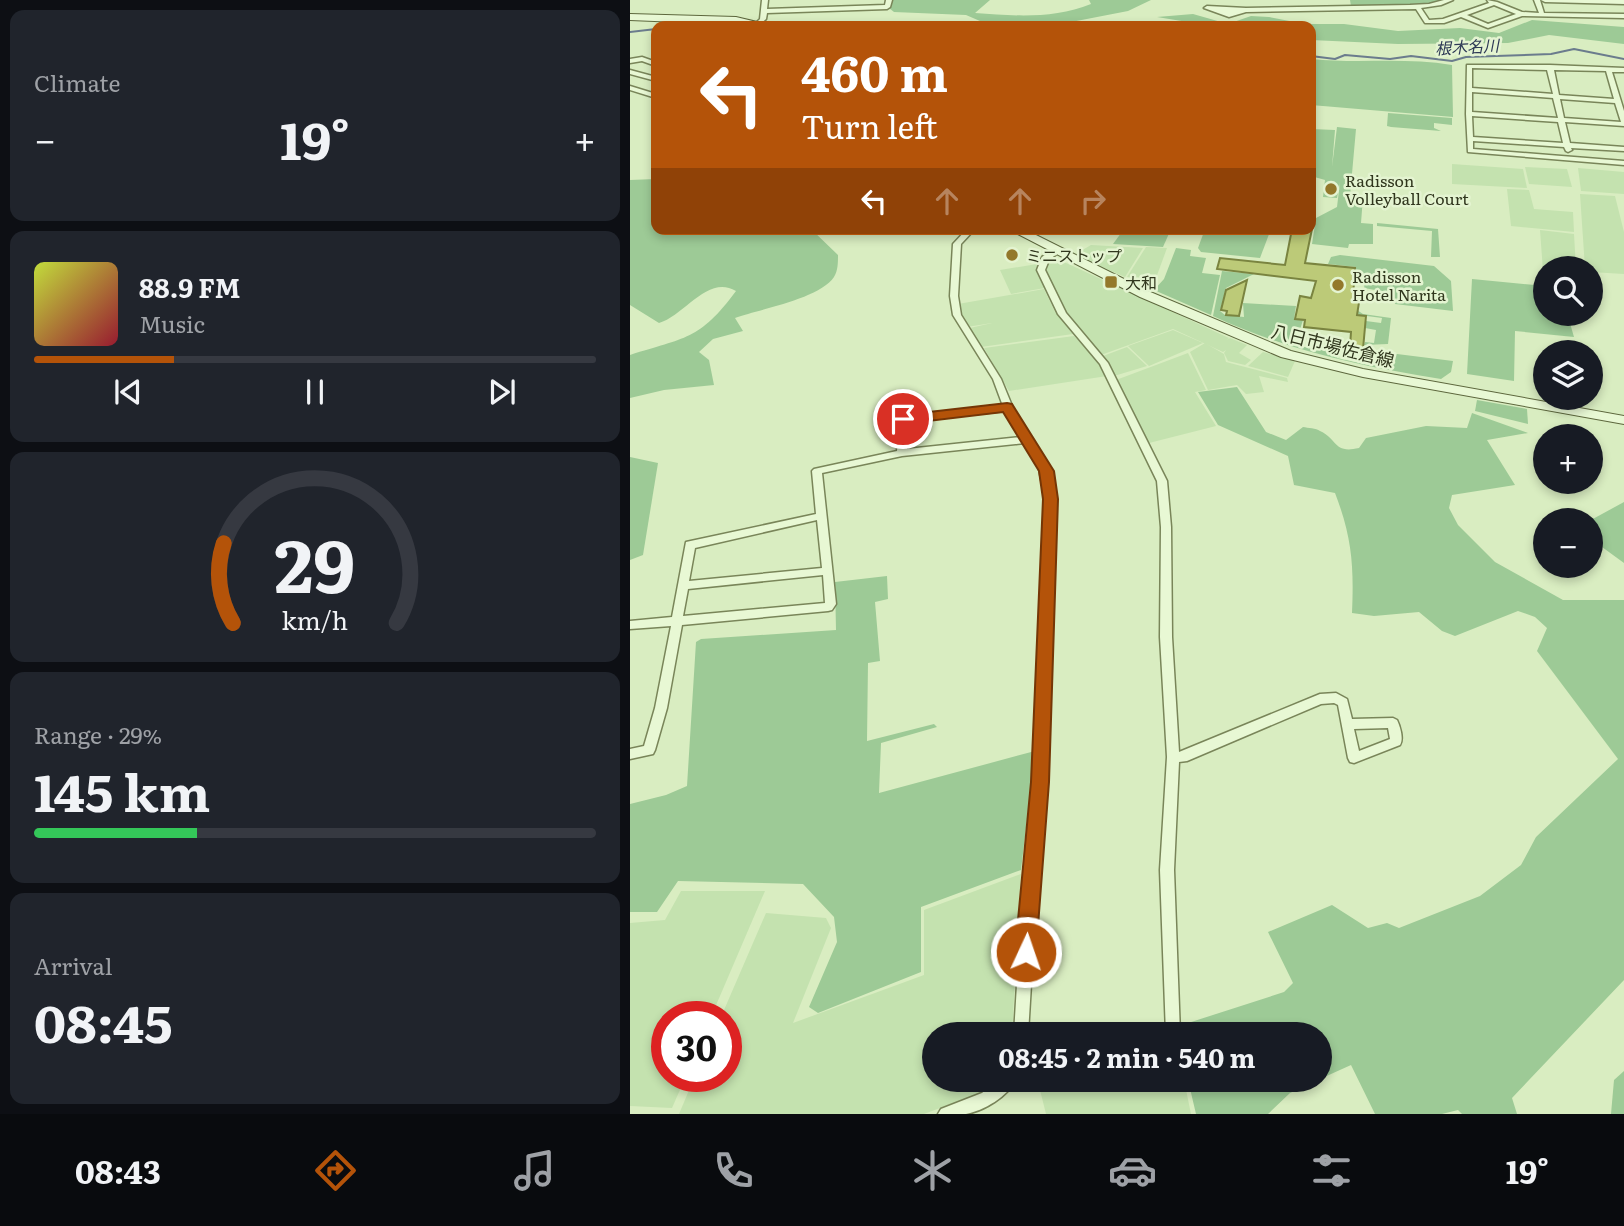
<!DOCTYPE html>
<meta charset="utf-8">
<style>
:root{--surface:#171b24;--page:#20242c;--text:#f1f3f6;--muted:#9ea1a6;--line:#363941;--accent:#b45309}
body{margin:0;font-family:Literata,"Noto Sans JP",serif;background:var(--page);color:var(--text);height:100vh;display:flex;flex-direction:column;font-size:26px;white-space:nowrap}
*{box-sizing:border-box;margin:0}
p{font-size:23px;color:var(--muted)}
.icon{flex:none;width:38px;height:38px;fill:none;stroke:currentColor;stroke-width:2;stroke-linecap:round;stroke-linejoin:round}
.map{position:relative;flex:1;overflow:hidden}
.details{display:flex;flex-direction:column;gap:10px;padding:10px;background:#0d0f14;width:630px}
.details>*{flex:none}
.guide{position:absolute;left:21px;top:21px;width:665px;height:214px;border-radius:14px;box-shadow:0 4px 10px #0003;background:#b45309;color:#fff;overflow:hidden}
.tools{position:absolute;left:903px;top:256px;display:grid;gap:14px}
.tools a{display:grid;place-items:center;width:70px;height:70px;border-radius:50%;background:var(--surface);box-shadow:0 4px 10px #0003;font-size:35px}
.speed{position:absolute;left:21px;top:1001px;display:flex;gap:14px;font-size:35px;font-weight:700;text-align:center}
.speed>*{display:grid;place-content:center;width:91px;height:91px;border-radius:50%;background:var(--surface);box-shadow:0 4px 10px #0003;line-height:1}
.speed .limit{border:10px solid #d22;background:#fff;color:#111}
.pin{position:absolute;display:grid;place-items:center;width:60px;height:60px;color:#fff;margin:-30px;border:4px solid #fff;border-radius:50%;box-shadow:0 2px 7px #0007}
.me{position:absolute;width:77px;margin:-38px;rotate:3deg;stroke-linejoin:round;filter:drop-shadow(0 0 5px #0008)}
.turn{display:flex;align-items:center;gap:24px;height:147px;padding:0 35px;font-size:32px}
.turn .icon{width:91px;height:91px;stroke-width:2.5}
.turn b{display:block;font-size:49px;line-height:60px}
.lanes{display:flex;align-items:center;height:66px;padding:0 35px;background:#0003;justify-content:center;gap:35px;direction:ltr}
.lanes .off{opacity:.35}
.big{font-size:52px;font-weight:700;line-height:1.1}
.details .widget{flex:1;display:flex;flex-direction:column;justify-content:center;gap:10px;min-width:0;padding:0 24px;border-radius:14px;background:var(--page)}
.details .dial{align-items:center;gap:0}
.dial svg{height:182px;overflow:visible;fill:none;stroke:var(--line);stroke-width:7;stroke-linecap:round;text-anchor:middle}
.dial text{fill:var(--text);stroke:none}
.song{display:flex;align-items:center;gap:21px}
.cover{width:84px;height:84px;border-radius:10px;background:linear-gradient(135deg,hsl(70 70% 55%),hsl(350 70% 35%))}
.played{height:7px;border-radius:4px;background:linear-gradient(90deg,var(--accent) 25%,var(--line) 25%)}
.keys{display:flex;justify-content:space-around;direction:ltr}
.heat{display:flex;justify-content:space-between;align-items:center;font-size:38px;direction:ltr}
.charge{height:10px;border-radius:5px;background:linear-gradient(90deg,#34c759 29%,var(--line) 0)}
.trip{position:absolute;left:292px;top:1022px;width:410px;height:70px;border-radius:35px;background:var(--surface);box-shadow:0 4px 10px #0003;font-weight:700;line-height:70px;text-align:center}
.tabs{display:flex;height:112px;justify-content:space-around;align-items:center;background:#090b0e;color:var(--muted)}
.tabs .icon{width:49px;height:49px}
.tabs .on{color:var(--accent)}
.tabs b{font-size:32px;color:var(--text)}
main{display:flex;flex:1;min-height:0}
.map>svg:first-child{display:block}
.farmland{fill:#c4e2af}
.green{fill:#9dca96}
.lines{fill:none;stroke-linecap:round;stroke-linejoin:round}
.stream{stroke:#6b7c8d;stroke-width:2}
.building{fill:#bcca78;stroke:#7a8440;stroke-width:2}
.minor-casing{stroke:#798559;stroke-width:3}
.tertiary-casing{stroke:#798559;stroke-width:3}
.secondary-casing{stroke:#5d673d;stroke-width:2}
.minor{fill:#e8f8d4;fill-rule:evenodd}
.tertiary{fill:#e8f8d4;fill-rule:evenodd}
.secondary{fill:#e8f8d4;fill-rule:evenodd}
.route{fill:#b45309;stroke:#753606;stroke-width:2}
.poi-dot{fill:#93782b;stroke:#e4f4d1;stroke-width:2.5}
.labels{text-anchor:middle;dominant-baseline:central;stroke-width:5;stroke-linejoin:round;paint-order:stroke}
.far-water-label{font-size:16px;font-style:italic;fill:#2d3955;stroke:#e4f4d1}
.far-poi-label{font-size:16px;fill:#30361d;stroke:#e4f4d1;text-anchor:start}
.street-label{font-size:18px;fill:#30361d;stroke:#e4f4d1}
</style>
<main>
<section class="details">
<div class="widget"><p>Climate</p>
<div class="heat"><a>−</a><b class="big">19°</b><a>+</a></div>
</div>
<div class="widget">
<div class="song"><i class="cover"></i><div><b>88.9 FM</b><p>Music</p></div></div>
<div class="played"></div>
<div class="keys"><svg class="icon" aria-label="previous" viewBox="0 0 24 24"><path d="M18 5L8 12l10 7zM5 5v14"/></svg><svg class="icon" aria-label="pause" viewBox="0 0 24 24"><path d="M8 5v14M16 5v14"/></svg><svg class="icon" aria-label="next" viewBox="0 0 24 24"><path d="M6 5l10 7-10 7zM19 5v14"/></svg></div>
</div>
<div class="widget dial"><svg viewBox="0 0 100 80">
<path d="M14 69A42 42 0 1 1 86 69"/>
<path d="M14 69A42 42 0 0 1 10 34" stroke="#b45309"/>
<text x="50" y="56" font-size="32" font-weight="700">29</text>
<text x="50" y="72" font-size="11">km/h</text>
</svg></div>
<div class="widget"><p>Range · 29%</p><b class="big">145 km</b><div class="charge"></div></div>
<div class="widget"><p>Arrival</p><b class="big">08:45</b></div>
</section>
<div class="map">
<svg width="994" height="1114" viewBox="0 0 994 1114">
<rect width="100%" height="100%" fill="#d9edc1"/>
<g class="farmland">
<polygon points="822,164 893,169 897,188 822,184"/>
<polygon points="895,167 937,169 942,187 899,184"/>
<polygon points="948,168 994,172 994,194 951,191"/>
<polygon points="877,189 899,190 904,209 943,212 944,232 881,226"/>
<polygon points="950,194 985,196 994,232 994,274 961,272 961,268 955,268"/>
<polygon points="910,230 944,234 946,268 915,268 913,271"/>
<polygon points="461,245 513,248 495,277 444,255"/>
<polygon points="516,247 537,248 526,278 518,286 497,277"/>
<polygon points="421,256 599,338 596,340 600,338 617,345 609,353 621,360 615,365 598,361 594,353 596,350 593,352 543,329 471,355 434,313 413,270 414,263"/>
<polygon points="407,264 407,273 415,288 381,294 370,270"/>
<polygon points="414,289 425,312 443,334 351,347 340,328 362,323 337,327 328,304"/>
<polygon points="543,330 573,343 519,366 498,346"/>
<polygon points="444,336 468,360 477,376 379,391 354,348"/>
<polygon points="575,343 594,354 596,362 657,378 658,382 629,376 634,392 616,394 607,385 578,390 560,352"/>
<polygon points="497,347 517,366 484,376 473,356"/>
<polygon points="633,352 665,361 658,377 618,366"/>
<polygon points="558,353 576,390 565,392 586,426 519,443 486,380"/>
<polygon points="391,874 382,1034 304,1034 304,1080 370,1080 358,1090 294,1114 49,1114 65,1076 96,1076 96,1017 91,1017 136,913 196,918 201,928 163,1023 294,975 294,910"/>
<polygon points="51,891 135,891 81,1017 37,1017 37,1076 56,1076 42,1108 0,1106 0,923 35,920"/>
<polygon points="430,1080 554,1080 561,1114 416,1114 409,1086"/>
</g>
<g class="green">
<path d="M262 0H360L345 13C385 16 424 19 461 4L459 0H521L498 11 431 24H357L336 15 264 12 259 8Z"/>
<polygon points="720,0 816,0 788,8 721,6"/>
<polygon points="563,14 598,24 621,16 639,17 675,24 714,24 768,31 830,28 869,33 902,20 994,27 994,44 919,35 878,43 768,44 681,40 681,26 582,26 527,17"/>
<path d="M681 59C728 64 775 57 822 65L823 117 681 105 684 75 681 74Z"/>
<polygon points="758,113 822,118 822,125 804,123 804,128 811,131 761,127 757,126"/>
<polygon points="707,127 726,129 720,196 733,197 731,223 743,224 743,244 719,244 718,248 682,244 686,218 707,207 710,182 707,198 693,197 695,180 681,176 681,129 705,130 702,167"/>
<path d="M26 179V229H181L208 255C208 262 208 271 204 277 189 299 130 309 105 318L113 331 83 339 69 352 79 360 84 385 34 390 0 398V355C55 337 69 341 106 291 78 274 55 315 29 323L0 305V180Z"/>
<polygon points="747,223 808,229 810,257 801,257 802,231 747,226"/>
<polygon points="494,229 541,229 533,247 483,244"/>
<polygon points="575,229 641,229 630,258 571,252 568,248"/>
<polygon points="546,248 561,250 560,256 576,258 572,273 590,275 581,315 524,290 534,279"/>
<polygon points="710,255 804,266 821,281 823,311 765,304 762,293 734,288 736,276 724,274 726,267 698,264 701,257"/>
<path d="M592 271 624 274 596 288 590 311 595 315 614 317 613 303 666 306 664 319 673 320 667 339 674 347 708 351 707 358 738 365 740 359 752 361 755 356 767 354 823 361 821 372 811 379C729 366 659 351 583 316Z"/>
<polygon points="842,279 915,286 915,313 937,313 944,337 885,331 884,381 837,374"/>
<polygon points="724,308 733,314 761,318 758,344 734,345 735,342 744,343 746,330 735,328 736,321 751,323 752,318 722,314"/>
<path d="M607 387 636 432 656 440 673 427C678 428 686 428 690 431 708 439 703 454 729 448L736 438 796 426 837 428 842 413 898 433 857 440 885 485 822 495 819 508 828 525 865 562 933 600H994V980L882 1098 887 1114H832L828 1110 812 1114H745L721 1065 690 1079V1034H552L555 1024 654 992 663 983 638 932 702 905 738 928 757 923 769 928 850 896 891 865 906 837 988 759 907 651 917 628 905 617 888 611 825 636 812 631 789 612 744 616 722 613C724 566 722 537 705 493L664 485 658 456 588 425 568 392Z"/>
<polygon points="847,400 897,409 898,424 845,411"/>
<polygon points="0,457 28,463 13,555 0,560"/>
<polygon points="994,502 994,563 961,539 961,520"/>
<polygon points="257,576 258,599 245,602 250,661 238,663 237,741 304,724 307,727 251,743 249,793 405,751 391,870 291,907 291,972 188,1013 179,1007 207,942 204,917 173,884 48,881 27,912 0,912 0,804 36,795 57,786 66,642 71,639 206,630 205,582"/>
<polygon points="994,1071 994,1114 981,1114 984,1080"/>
<polygon points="558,1080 688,1080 660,1093 638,1114 566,1114"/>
</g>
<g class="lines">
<g class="stream">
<polyline points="158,25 272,26"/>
<polyline points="56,26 110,26"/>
<polyline points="476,26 484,26"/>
<polyline points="0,32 26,29"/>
<polyline points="681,56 705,59 715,55 760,59 781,56 822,61 836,57 921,54 944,49 994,59"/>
</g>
</g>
<g class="building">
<polygon points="662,229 682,229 675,263 725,268 723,296 730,296 727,315 736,316 733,349 720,347 721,332 674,327 675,320 665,319 670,296 681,298 686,281 587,269 590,258 655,265"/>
<polygon points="617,280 609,316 596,315 597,311 591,310 596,290"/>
</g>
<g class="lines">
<defs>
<g id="minor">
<polygon points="132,0 138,0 137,9 255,5 256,0 262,0 260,7 257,9 137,13 136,19 129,25 126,23 130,19"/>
<path d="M814 0H823L811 5 791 8 799 20 813 19 859 3 857 0 867 2 892 12 909 13 904 0H910L914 13 994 14V18L892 16 858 28 831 17 814 23H795L786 9 616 12 599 17 574 8 577 6 616 8 780 5 799 4ZM864 5 886 14 858 24 837 15Z"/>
<polygon points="12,57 26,62 26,66 12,61 0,63 0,59"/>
<path d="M837 65H920L994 68V72H982L994 111V126L935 122 940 143 994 147V151L941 148 942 150 938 152 936 151 934 147 843 141V149L994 161V165L838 152 836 114ZM842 68 917 70 923 94 842 88ZM924 70 976 71 984 99 929 95ZM842 92 923 98 928 118 842 112ZM930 99 985 103 991 122 934 118ZM842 116 928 122 933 143 843 137Z"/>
<polygon points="0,70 26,77 26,81 0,74"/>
<polygon points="0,86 26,94 26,98 0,90"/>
<path d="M337 229H345L331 244 328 296 331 315 371 379 385 413 418 464 425 499 416 783 408 869 398 1034H384L394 869 404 783 415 499 408 464 395 443 272 456 192 473 206 604 202 610 198 611 52 625 37 708 25 750 23 754 0 759V749L14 746 25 708 41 626 0 629V621L42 617 56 542 186 514 182 471 184 469 267 451 270 417 373 406 363 379 323 315 320 296 323 244ZM375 411 391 437 277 449 278 421ZM187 520 192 568 59 581 65 548ZM193 575 195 603 53 616 58 589Z"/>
<path d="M422 250H428L429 252 419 260 415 270 436 313 478 363 537 481 541 527 542 637 549 752 690 694 706 693 717 699 722 719 763 718 767 720C770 726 774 739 770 745L724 763 720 762 718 758 708 705 704 703 691 704 557 761 549 762 544 870 550 1034H536L530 870 537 757 530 637 531 527 527 481 470 364 428 314 407 270 412 257ZM758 728 760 739 729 751 724 729Z"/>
<path d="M367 1080H385C379 1096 353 1111 336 1114 328 1114 317 1114 308 1114L311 1109 352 1093Z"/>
</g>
<polygon id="tertiary" points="911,0 994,0 994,4 915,2"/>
<g id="secondary">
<polygon points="0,14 106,17 144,26 0,20"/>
<polygon points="378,229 394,229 518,291 661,351 733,369 994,416 994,424 733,377 651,357 510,297"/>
</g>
</defs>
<use href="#minor" class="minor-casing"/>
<use href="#tertiary" class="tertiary-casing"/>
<use href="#secondary" class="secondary-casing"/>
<use href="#minor" class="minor"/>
<use href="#tertiary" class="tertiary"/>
<use href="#secondary" class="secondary"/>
</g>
<polygon class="route" points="377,403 382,404 424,471 428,499 419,782 406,952 403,959 396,961 388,959 385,952 401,782 413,499 409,471 373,412 273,424 266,419 273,415"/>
<g class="poi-dot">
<circle cx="701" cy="189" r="7"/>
<circle cx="382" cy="255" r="7"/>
<rect x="474" y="275" width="14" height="14" rx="3.5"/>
<circle cx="708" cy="285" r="7"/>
</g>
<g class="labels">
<g class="far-water-label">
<text transform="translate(837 46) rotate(-3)">根木名川</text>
</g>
<g class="far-poi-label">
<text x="715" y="180">Radisson<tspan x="715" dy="18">Volleyball Court</tspan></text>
<text x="396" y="255">ミニストップ</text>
<text x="722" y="276">Radisson<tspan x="722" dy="18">Hotel Narita</tspan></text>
<text x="495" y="282">大和</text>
</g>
<g class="street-label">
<text transform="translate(703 345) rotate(14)">八日市場佐倉線</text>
</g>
</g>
</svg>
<div class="tools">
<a><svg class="icon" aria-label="search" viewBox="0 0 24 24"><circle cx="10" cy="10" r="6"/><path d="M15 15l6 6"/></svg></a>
<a><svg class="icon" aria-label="layers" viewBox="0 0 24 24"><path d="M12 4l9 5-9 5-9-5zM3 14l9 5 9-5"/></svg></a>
<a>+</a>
<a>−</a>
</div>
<div class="speed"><div class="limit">30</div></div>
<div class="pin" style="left:273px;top:419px;background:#d93025"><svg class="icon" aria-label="arrive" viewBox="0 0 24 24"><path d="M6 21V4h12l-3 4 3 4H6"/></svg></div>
<svg class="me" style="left:396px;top:952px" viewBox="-20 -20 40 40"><circle r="17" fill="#b45309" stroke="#fff" stroke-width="3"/><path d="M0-11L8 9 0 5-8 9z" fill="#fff"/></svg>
<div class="trip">08:45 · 2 min · 540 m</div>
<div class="guide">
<div class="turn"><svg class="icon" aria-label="left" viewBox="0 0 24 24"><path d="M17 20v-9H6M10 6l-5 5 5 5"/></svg><div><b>460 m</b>Turn left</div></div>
<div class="lanes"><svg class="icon" aria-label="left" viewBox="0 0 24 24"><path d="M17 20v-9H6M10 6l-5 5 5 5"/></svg><svg class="icon off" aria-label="ahead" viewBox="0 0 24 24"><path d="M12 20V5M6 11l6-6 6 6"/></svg><svg class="icon off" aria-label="ahead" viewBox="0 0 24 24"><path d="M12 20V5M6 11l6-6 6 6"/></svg><svg class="icon off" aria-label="right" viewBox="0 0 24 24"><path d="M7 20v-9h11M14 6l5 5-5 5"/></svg></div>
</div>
</div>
</main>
<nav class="tabs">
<b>08:43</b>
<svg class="icon on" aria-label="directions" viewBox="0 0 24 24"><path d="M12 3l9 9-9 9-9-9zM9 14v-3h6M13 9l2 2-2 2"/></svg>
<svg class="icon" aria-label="music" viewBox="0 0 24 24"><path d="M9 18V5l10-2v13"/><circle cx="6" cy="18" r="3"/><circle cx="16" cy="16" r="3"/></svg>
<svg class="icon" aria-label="phone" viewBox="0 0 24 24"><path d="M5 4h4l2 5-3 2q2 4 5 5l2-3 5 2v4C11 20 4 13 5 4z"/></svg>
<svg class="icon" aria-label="climate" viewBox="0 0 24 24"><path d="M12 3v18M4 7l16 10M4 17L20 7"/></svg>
<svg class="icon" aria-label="car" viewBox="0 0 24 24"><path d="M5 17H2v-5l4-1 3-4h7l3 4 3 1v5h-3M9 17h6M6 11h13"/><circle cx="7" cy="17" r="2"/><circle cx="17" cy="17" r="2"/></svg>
<svg class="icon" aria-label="filters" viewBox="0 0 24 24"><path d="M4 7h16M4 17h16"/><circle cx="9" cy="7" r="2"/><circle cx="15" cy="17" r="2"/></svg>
<b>19°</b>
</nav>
